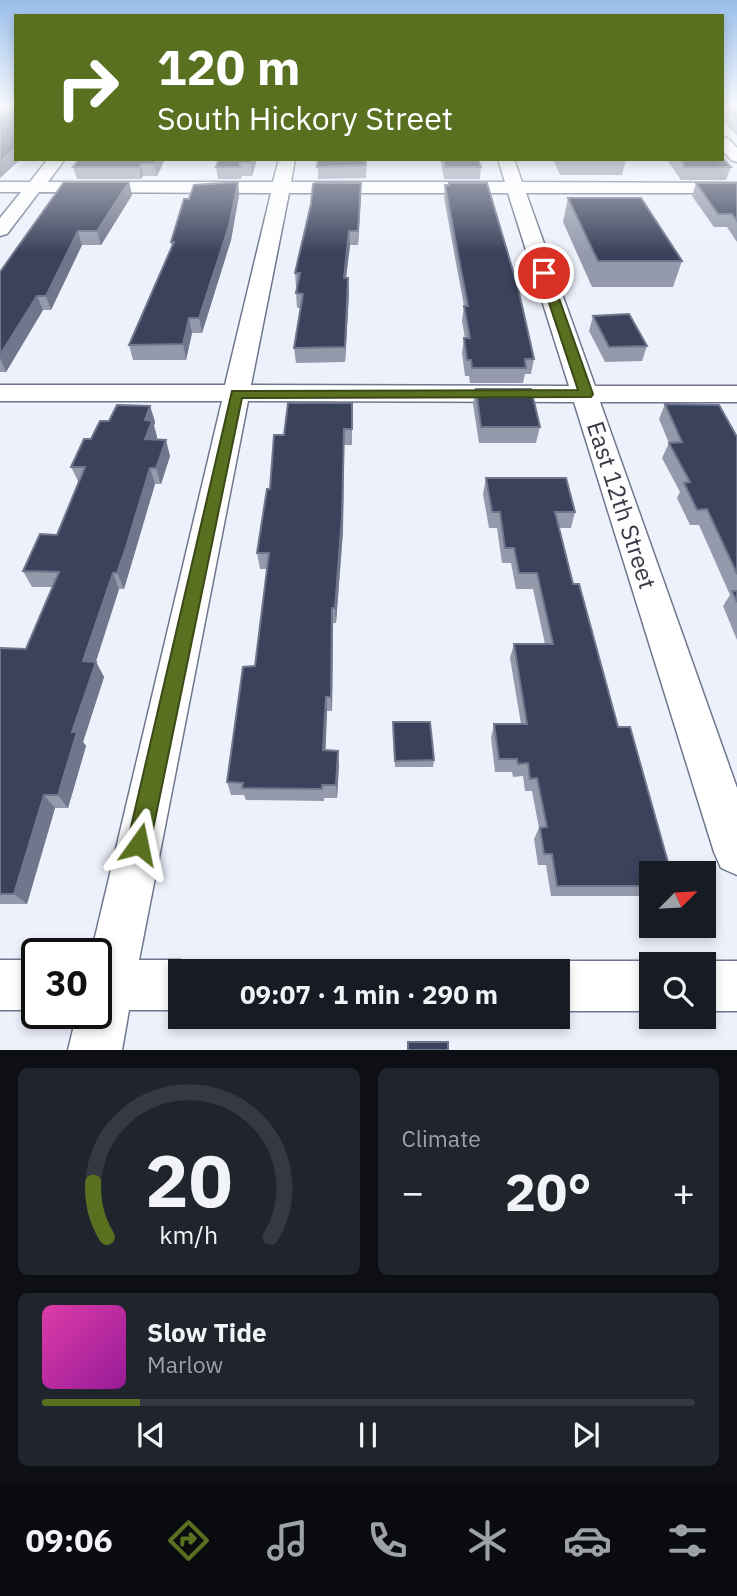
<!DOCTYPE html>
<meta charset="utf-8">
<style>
:root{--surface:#171b24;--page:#20242c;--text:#f1f3f6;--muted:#9ea1a6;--line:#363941;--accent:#597020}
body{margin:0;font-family:"IBM Plex Sans",sans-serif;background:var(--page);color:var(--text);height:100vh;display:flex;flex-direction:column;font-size:26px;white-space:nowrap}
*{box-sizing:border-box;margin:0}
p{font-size:23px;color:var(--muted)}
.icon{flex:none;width:38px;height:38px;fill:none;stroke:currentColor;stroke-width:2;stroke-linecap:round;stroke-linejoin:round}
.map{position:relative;height:1050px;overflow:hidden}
.sheet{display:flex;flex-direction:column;gap:18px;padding:18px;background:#0d0f14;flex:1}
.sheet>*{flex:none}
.top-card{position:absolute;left:14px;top:14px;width:710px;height:147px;border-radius:0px;box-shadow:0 4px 10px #0003;background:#597020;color:#fff;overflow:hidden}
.needle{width:46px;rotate:66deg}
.tools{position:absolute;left:639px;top:861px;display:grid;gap:14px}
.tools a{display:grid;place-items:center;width:77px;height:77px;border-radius:0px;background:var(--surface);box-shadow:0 4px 10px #0003;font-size:35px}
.speed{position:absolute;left:21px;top:938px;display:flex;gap:14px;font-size:35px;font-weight:700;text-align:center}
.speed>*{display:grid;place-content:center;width:91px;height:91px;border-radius:50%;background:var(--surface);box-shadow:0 4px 10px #0003;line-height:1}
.speed .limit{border:4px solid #111;border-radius:10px;background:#fff;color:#111}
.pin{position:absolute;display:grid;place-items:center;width:60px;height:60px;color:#fff;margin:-30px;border:4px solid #fff;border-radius:50%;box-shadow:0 2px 7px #0007}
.me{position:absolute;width:77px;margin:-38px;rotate:12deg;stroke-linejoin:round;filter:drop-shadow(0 0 5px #0008)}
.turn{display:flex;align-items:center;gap:24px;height:147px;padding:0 28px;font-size:32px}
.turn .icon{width:91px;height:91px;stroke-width:2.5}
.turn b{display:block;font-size:49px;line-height:60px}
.big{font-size:52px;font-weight:700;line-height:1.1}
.sheet .card{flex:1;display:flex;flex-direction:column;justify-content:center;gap:10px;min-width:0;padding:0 24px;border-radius:10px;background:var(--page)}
.sheet .dial{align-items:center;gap:0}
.dial svg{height:182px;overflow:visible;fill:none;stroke:var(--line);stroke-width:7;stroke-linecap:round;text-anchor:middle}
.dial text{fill:var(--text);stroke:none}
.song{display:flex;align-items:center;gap:21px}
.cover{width:84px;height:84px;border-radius:10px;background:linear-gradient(135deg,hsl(320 70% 55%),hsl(300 70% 35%))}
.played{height:7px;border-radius:4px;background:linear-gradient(90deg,var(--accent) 15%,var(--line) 15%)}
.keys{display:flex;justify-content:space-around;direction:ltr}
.heat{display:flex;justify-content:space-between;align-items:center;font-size:38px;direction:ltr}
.sheet .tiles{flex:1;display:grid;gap:18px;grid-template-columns:1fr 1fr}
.card:last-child{grid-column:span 2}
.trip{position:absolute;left:168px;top:959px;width:402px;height:70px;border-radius:0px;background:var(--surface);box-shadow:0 4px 10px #0003;font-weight:700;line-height:70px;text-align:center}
.menu{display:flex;height:112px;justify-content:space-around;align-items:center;background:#090b0e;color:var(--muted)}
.menu .icon{width:49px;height:49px}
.menu .active{color:var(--accent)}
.menu b{font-size:32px;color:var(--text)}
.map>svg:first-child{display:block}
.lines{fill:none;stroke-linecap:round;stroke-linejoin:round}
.street-casing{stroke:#6f768e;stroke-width:3}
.street{fill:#fff;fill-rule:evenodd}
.wall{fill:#949aac}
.shaded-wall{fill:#70768b}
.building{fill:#3b425b;stroke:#70768b;stroke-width:2}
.route{fill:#597020;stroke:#3a4915;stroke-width:2}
.labels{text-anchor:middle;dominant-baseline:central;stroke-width:7;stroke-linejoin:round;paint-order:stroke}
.street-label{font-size:24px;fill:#383b46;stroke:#fefefe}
</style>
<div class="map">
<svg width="737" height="1050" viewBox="0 0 737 1050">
<rect width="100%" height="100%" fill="#edf1fc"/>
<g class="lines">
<defs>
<g id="street">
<polygon points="723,137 729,139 737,148 737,162 731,160 723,151"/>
<path d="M48 159H65L48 182H273L279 159H295L291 182H505L498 159H514L522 182 737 183V193H526L595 386H737V402H600L737 788V875L721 868 714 852 574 402 248 401 139 960H180L198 967 200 971H180V1010H129L122 1050H68L77 1013H96V954H91L222 401H0V385H225L271 193 39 192 7 234 0 236V218L21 192H0V182H30ZM289 193H508L569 386 251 385Z"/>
<rect x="0" y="960" width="37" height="50"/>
<polygon points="558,961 651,961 660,964 651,964 651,1011 558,1011 558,971 539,971 540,968"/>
<polygon points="704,961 737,961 737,1011 704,1011 704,964 695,964"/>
</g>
</defs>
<use href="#street" class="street-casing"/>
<use href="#street" class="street"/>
</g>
<g class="wall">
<polygon points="723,106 737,106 737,136 723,122"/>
<polygon points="165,159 157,176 143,176 141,179 77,179 73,167"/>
<polygon points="219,159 257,159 252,176 242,176 241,179 218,179 216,167"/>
<polygon points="318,159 367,159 366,178 318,179"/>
<polygon points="440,159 478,159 481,167 480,179 444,179"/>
<polygon points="553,159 626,159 622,175 560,175"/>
<polygon points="668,159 723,159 731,167 726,180 681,180 668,161"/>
<polygon points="129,182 132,195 101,245 82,245 51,310 43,310 6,372 0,372 0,272"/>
<polygon points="238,182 239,195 231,240 202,333 192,333 186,360 133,360 129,345 172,247 171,242 189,199"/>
<polygon points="361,183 358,245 350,245 346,278 348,278 349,293 345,362 296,363 294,348 301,308 297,308 296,293 297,288 296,288 295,273"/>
<polygon points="449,183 534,359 531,374 525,374 523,383 470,383 469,376 465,376 462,353 464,338 465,338 462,321 464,306 444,198 445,185 449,185"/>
<polygon points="696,183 737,183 737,242 727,227 714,227 692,196"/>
<polygon points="568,198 682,261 673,287 592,287 563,222"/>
<polygon points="593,316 647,346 642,361 605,362 589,331"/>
<polygon points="476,389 540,427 536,443 479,443 473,404"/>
<polygon points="352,403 352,445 344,445 343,531 336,623 333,623 332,711 327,711 325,750 339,764 337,798 324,798 324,801 246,800 244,795 231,795 227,782 255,666 268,569 260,569 257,553 270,489 284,435"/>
<polygon points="665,404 737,437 737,640 723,606 730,595 699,525 690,525 677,498 680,492 662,458 669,443 659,419"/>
<polygon points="150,406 155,422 154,426 157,437 156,440 170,456 161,484 155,484 132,562 124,589 119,589 96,662 104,677 83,742 86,746 68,808 55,808 27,904 0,904 0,648 26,649 52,587 32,587 23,571 57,535 79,483 71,467 91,439 109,421"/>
<polygon points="486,478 575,512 571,528 559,528 651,873 651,896 551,896 546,865 538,865 534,839 539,828 532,791 525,791 523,776 513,777 512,772 495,772 491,738 494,724 521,724 510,658 514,644 545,644 533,589 516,589 511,563 502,563 497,528 489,528 483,494"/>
<polygon points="393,722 434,760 433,767 395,767"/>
</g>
<g class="shaded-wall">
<polygon points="16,148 16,159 21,159 0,178 0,162"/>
<polygon points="157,159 165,159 157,176 154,164"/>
<polygon points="252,159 257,159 252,176 251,163"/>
<polygon points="141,164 143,176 141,179 139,167"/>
<polygon points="129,182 132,195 101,245 97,231"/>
<polygon points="238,182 239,195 231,240 202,333 199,318"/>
<polygon points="361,183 361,196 358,245 358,231"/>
<polygon points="78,231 82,245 51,310 46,296"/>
<polygon points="349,231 350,245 344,293 344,278"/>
<polygon points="348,278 349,293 345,362 345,347"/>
<polygon points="37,296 43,310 6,372 0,358 0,355"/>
<polygon points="189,318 192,333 186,360 183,344"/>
<polygon points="150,406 155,422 154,426 157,437 150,456 145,439 145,420"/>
<polygon points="344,429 343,531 336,623 335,608"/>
<polygon points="166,440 170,456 161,484 156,468"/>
<polygon points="150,468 155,484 132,562 124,589 117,573"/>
<polygon points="113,573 119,589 91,676 83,661"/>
<polygon points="332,608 333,623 332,711 331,697"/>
<polygon points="96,662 104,677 83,742 86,746 68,808 58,795 72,732"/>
<polygon points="326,697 327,711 325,764 323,750"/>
<polygon points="338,751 339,764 337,798 336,785"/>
<polygon points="44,795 55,808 27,904 14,894"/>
</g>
<g class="building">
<polygon points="8,106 16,106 16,148 0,162 0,114"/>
<polygon points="723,106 737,106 737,121 723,107"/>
<polygon points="723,158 731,167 685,167 680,159 723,159"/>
<polygon points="79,159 157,159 154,164 141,164 139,167 73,167"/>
<polygon points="219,159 252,159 251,163 240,163 240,167 216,167"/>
<polygon points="318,159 366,159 366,165 317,167"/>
<polygon points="444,159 478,159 481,167 445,167"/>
<polygon points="64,182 129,182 97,231 78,231 46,296 37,296 0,355 0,272"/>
<polygon points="238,182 229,226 199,318 189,318 183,344 129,345 174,242 171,242 184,199 189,199 194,185"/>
<polygon points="316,183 361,183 358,231 349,231 344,278 348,278 345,347 294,348 303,294 296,293 300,273 295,273 311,204 313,184"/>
<polygon points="449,183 487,183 518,288 534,359 525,359 526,368 472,368 471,360 467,360 464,338 470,338 464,306 468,306 445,185 449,185"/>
<polygon points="696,183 737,183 737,221 732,214 718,214"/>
<polygon points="568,198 641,198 682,261 598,261"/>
<polygon points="629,314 647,346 609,347 593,316"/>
<polygon points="476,389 531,389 540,427 481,427"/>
<polygon points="288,403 352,403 352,429 344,429 342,516 335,608 332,608 331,697 326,697 323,750 338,751 336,785 322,785 322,789 242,788 243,783 227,782 243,667 255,666 269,553 257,553 267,489 270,489 274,435 284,435"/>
<polygon points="665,404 719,405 737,437 737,574 707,509 697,510 684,483 690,482 669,443 682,442"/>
<polygon points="117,405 150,406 145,420 152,421 145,439 166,440 156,468 150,468 126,547 117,573 113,573 83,661 96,662 72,732 77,732 58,795 44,795 14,894 0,894 0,648 26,649 59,572 23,571 40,534 57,535 85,467 71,467 84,439 91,439 100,421 109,421"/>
<polygon points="486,478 566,478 575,512 555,512 573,584 579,584 618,727 630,727 671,873 651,873 651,886 557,886 552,854 544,854 540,828 547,827 537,778 530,779 528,763 518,764 517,759 499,759 494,724 527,724 514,644 553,644 537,573 519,573 514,548 505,548 500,512 492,512"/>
<polygon points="732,591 737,591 737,602"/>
<polygon points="393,722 430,722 434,760 395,761"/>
<rect x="408" y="1042" width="40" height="8"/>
</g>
<linearGradient id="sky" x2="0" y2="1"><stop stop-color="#99bee9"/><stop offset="0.42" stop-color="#f7f9fe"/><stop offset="1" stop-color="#f7f9fe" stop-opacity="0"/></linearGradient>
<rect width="737" height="253" fill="url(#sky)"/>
<polygon class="route" points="541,271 550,273 593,394 591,397 242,398 150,844 147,852 139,855 131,852 127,844 232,391 578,390 539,273"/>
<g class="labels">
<g class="street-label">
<text transform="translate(622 505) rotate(72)">East 12th Street</text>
</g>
</g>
</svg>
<div class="tools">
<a><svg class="needle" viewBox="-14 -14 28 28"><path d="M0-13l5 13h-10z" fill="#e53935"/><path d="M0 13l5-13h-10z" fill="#9ea1a6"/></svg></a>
<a><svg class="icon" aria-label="search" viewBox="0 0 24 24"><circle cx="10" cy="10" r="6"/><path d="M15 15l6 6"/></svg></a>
</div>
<div class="speed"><div class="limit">30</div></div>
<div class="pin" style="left:544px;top:273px;background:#d93025"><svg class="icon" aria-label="arrive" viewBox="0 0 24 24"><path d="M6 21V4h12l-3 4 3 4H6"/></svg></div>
<svg class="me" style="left:139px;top:844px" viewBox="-20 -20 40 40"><path d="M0-17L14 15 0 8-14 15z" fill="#597020" stroke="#fff" stroke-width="4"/></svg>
<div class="trip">09:07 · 1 min · 290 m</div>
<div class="top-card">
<div class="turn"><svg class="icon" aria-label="right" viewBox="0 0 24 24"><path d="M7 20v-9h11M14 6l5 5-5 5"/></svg><div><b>120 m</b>South Hickory Street</div></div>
</div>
</div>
<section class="sheet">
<div class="tiles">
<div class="card dial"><svg viewBox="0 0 100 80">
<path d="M14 69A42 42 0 1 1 86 69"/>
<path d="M14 69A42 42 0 0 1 8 45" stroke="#597020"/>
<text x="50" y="56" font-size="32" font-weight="700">20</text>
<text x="50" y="72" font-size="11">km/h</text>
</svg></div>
<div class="card"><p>Climate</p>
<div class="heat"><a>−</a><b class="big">20°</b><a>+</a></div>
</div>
<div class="card">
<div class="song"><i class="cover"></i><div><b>Slow Tide</b><p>Marlow</p></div></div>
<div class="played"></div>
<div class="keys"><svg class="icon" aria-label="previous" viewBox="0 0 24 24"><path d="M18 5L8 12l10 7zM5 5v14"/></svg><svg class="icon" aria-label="pause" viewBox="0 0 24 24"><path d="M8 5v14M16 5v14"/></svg><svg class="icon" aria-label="next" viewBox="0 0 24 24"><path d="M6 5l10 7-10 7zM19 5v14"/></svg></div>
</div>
</div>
</section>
<nav class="menu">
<b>09:06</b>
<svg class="icon active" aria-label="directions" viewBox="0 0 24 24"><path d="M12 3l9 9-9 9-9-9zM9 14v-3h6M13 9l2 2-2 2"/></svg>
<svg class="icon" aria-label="music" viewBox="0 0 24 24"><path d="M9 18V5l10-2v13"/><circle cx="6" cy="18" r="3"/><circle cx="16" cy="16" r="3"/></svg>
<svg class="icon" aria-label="phone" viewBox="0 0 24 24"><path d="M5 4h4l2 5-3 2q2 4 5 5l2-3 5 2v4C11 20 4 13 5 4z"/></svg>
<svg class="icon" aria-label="climate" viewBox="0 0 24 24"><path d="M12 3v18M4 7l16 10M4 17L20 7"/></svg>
<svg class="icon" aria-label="car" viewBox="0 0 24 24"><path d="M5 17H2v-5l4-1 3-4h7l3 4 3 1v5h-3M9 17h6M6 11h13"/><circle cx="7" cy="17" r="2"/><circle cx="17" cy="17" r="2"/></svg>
<svg class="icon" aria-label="filters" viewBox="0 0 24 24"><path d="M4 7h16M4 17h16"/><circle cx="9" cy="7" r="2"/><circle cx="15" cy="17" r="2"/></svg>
</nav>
